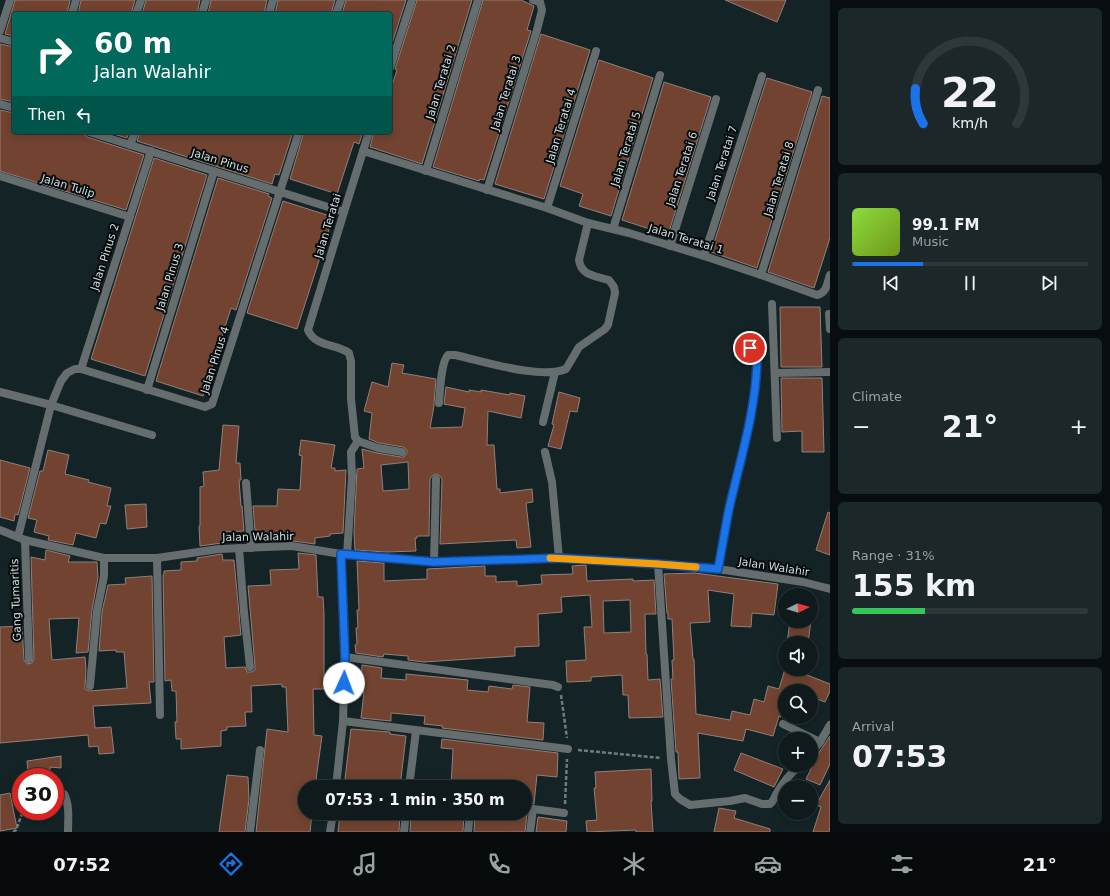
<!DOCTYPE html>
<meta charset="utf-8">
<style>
:root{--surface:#0e1a1c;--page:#1c2729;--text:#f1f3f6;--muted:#9ba1a3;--line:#2e383b;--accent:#1a73e8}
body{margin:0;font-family:"DejaVu Sans",sans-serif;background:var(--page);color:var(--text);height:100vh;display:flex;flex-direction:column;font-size:15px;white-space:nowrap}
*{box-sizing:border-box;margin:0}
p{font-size:13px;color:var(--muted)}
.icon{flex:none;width:22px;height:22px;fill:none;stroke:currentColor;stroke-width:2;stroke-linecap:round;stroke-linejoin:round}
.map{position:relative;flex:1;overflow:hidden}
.sheet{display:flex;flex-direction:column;gap:8px;padding:8px;background:#080e0f;width:280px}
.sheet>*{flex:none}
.banner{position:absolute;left:12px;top:12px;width:380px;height:122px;border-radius:4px;box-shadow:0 2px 10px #0003,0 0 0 1px var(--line);background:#00695c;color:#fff;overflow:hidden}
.needle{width:26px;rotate:85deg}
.controls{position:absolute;left:778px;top:588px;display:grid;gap:8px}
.controls a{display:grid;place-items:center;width:40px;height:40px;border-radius:50%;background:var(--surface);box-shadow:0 2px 10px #0003,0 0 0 1px var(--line);font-size:20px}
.speed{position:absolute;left:12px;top:768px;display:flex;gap:8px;font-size:20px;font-weight:700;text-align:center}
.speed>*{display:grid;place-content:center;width:52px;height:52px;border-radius:50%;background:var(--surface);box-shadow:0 2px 10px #0003,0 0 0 1px var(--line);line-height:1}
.speed .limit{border:6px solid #d22;background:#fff;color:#111}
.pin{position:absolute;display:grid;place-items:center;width:34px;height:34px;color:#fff;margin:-17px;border:2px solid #fff;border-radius:50%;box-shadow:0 1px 4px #0007}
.me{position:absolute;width:44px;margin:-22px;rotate:2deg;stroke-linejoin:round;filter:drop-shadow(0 0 3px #0008)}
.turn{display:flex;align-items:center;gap:14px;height:84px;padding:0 16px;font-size:18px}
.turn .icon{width:52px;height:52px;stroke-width:2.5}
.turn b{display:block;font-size:28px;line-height:34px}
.then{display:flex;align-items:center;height:38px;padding:0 16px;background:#0003;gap:8px;font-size:15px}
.big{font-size:30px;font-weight:700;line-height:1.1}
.sheet .widget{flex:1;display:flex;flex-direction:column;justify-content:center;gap:6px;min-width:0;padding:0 14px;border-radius:6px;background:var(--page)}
.sheet .dial{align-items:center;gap:0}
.dial svg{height:104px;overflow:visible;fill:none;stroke:var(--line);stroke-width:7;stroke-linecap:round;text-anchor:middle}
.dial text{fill:var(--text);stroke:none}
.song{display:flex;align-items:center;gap:12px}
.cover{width:48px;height:48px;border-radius:6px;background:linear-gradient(135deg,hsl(90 70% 55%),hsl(80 70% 35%))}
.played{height:4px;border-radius:2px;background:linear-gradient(90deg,var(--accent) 30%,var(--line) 30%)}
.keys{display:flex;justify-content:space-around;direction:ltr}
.heat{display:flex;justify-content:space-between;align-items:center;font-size:22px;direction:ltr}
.charge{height:6px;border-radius:3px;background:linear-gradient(90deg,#34c759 31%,var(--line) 0)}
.trip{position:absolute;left:298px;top:780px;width:234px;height:40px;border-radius:20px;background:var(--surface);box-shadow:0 2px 10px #0003,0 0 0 1px var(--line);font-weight:700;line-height:40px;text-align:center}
.menu{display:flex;height:64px;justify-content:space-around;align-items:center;background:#060a0b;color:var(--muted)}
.menu .icon{width:28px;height:28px}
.menu .active{color:var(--accent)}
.menu b{font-size:18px;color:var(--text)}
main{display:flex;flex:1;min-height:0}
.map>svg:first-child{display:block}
.building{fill:#724331;stroke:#90807a;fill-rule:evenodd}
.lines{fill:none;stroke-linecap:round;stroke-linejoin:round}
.path{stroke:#6f7c7e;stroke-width:2.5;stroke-dasharray:4 2;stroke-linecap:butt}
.street{stroke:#656d6e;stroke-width:8}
.route-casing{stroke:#114b97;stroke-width:10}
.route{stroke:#1a73e8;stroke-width:7}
.slow{stroke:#f59e0b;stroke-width:7}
.labels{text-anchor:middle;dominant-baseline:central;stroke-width:4;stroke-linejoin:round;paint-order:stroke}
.street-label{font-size:11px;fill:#d3ddde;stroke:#050b0c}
</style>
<main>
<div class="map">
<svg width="830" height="832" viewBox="0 0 830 832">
<rect width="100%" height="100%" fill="#132326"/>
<g class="building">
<polygon points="15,0 70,0 67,14 14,14 14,36 5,34"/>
<polygon points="81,0 135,0 131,14 78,14"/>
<polygon points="146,0 200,0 197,14 142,14"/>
<polygon points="211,0 267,0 264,14 208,14"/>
<polygon points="278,0 335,0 331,14 275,14"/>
<polygon points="346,0 406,0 390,50 390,14 342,14"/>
<polygon points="417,0 472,0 422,164 370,147 374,132 390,132 390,91 397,70 395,69"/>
<polygon points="483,0 521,0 534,6 527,30 531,31 484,180 480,179 479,181 433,167"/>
<polygon points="725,0 786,0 777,22"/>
<polygon points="541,34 590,50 544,199 495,184"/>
<polygon points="0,44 14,47 14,102 0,99"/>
<polygon points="599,60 653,78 611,216 579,206 583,194 560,186"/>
<polygon points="767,78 812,92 757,268 711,252"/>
<polygon points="664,82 711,97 668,235 622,220"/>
<polygon points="822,96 830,98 830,238 814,288 768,272"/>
<polygon points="0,110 14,113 14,132 84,132 85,135 87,137 144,155 126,210 0,171"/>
<polygon points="107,132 129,132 127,138"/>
<polygon points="140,132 293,132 279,175 275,174 272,184 137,141"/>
<polygon points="304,132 363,132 359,144 354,142 337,194 290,179"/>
<polygon points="154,158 207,175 145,376 91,359"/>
<polygon points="218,178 269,194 268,196 272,198 236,310 231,308 203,396 156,381"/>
<polygon points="283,201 333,217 297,329 247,313"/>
<polygon points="780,307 820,307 822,367 781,367"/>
<path d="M392 363 404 365 402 373 436 379 434 403V406L430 428 462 427 465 408 444 404 446 387 469 392V390L481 392V390L510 395V393L525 396 521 418 488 411 487 445H494L497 489H500V493L532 489 533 502 526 503 531 547 517 548 516 540 440 544 442 479 439 475 436 474 432 476 430 479 429 536H417V538H415L416 551 386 552 355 550 354 532 357 469 364 468 362 449 377 453 401 457H404L407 453V450L403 447 379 443 369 439 372 413 364 411 372 382 388 387ZM408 462 409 489 383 491 381 465Z"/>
<polygon points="781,378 822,378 824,452 802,452 802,431 782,432"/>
<polygon points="559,392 580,398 577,412 570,411 561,449 548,446 554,425 552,424 553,419"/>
<polygon points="223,425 239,426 236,463 240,463 241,480 239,480 241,506 242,506 244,531 221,532 222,543 200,546 199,526 200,526 200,487 204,486 203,472 219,470"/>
<polygon points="301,440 335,445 331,468 335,468 335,471 346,470 343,533 330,534 330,536 315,538 315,544 293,541 275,540 276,537 257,537 257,530 255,530 253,506 277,506 278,489 300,490 302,456 299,455"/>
<polygon points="48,450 69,455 65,474 89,480 88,482 111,488 107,506 111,506 106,524 100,523 96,538 76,533 73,545 48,540 49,536 34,532 37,520 28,518 40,471 43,471"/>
<polygon points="0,460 30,468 18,515 15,514 14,521 0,517"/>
<polygon points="146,504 147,527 127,529 125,505"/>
<polygon points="828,512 830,513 830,555 816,550"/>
<polygon points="46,550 70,556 68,562 97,562 98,577 92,610 88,652 76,653 79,618 49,619 52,660 85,657 86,670 85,686 85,689 89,691 127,688 124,652 116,652 116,650 99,651 102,612 108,585 126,584 125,578 152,576 154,682 149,682 151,703 93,706 95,728 111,727 114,753 99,754 98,746 89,747 88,735 0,743 0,627 22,626 24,660 27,664 32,663 34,659 31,557 45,560"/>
<polygon points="298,553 316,555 318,597 323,597 324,613 324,689 313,689 314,735 322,736 315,787 305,787 305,813 312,813 310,832 256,832 267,729 288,732 286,687 282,687 282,684 251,686 252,712 245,712 246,726 227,727 227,730 221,731 221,746 181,749 181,739 176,739 175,722 177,722 176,691 172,691 171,680 165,681 163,575 164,574 164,571 181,570 181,562 197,561 197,558 222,554 223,560 234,560 241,635 224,637 226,668 245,667 247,672 251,672 255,670 255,666 248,586 271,585 270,570 299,569"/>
<path d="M357 561 384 563V581L427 579V569L485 566V576H496V582L517 581V586L542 584 541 575 573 574 572 566 586 565 587 581 633 579V581L654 580 656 614H645L646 654H647L648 680 660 679 663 717 629 718 628 695H623L622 675 591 677V681L567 682 566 661 586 660 584 627H592L590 595 561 597 562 612 538 614 539 646 515 647V656L424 662 408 660V656L384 654 383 657 356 653 355 645 357 644 356 628H358L357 610H359ZM630 600 631 632 604 633 603 601Z"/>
<polygon points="695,573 778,584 774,615 752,613 751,627 731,626 734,594 708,590 710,622 690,623 693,659 694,659 696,714 730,720 732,711 750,715 754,699 764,702 768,686 779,689 785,669 796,669 803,671 802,673 830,684 830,691 825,702 811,697 811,691 785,691 785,700 781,717 779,716 773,736 746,729 743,741 698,733 700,778 679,779 678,752 676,752 671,679 673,679 672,660 674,660 672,619 668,619 668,613 667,613 664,574"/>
<polygon points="790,621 811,621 808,643 787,643"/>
<polygon points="362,665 382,668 381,678 406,680 406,674 468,680 467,690 488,692 489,686 512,689 513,685 530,687 527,722 544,723 543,740 442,728 443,726 424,724 425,716 391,713 391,721 361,718 364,692 360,691"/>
<polygon points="351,729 390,732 390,734 406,736 400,787 344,787"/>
<polygon points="830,736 830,764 820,785 806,779 820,751"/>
<polygon points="442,739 558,753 557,777 537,775 534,804 525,803 525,785 490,782 490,787 451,787 453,749 441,748"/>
<polygon points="741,753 783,769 774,787 734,770"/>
<polygon points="61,756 61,768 50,767 50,770 28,773 27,761"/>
<polygon points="651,769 652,801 651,801 653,832 636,832 636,830 587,832 586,821 597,820 594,788 596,788 595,772"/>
<polygon points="227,775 248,777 249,799 245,832 219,832"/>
<polygon points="830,780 830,827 829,832 813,832 821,807 816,805"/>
<polygon points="10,793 17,828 0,831 0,795"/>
<polygon points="719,808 736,811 734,818 770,829 770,832 714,832"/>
<polygon points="340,813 400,813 399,832 338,832"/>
<polygon points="411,813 464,813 463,832 410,832"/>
<polygon points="475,813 527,814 525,832 474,832"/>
<polygon points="538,817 567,821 566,832 536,832"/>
</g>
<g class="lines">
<g class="path">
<polyline points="561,695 567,738"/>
<polyline points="578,750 661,758"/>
<polyline points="565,804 567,759"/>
<polyline points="13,832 16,830 23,811"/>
</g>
<g class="street">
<polyline points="72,14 76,0"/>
<polyline points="136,14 141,0"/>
<polyline points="202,14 206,0"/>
<polyline points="269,14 273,0"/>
<polyline points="336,14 341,0"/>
<polyline points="0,31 10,0"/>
<polyline points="0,38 14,42"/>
<polyline points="390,68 412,0"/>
<polyline points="0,104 14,108"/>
<polyline points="89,132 344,212"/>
<path d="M369 132 344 212 308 330C315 347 337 344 349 353L351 361V399L355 437 358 441 378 448 402 452"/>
<polyline points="130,145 135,132"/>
<path d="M363 151 547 208 588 223 629 233 704 256 761 275 817 295C827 293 827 283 830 275"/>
<polyline points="426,171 478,0"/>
<polyline points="0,176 130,217"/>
<polyline points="487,190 537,30 542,10 540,2 533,0"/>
<polyline points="547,208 596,51"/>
<polyline points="613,229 660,75"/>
<polyline points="670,246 716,99"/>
<polyline points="704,256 762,76"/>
<polyline points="761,275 818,90"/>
<polyline points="772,304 777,438"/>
<polyline points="829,314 830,329"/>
<polyline points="81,369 151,151"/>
<polyline points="775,373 830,372"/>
<polyline points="147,390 214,171"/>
<polyline points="0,392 51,405 152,435"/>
<path d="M439 403C440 391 441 362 448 355H455C483 361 541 380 566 369L579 347 605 329 608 325 615 293 614 287 609 280C596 276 581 276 579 260L588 223"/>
<polyline points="543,422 555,372"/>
<polyline points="545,452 552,482 559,558"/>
<polyline points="246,483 251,548"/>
<polyline points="0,530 25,540 104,558 157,558 219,549 292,546 341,554 434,562 559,558 658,564 718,569 803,582 830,589"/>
<polyline points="18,537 51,405 61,381 67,373 75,369 81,369 205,407 212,404 299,132"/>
<polyline points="25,540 29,659"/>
<polyline points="239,548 244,612 250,667"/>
<polyline points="347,555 352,477 351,452 358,441"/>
<polyline points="157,558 160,715"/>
<polyline points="434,562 436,479"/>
<path d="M658 564 671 759 675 794 680 799 690 805 730 801 745 798 762 804H770C774 801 774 797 777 793 783 782 791 773 800 765"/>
<path d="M718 569C722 549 725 529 729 509 740 460 756 411 757 360L755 354 750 349"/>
<polyline points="345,657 553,685 558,687"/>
<polyline points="90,686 97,611 104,576 104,558"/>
<polyline points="343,721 568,749"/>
<polyline points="783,724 820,742"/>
<polyline points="811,753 820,742 830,725"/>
<polyline points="336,787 343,721 345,657 341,554"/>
<polyline points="409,787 416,731"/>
<path d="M55 793 64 794C70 805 68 820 68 832"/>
<polyline points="525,808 564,813"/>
<polyline points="250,832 260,750"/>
<polyline points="330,832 333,813"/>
<polyline points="404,832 406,813"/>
<polyline points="468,832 470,813"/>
<polyline points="530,832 533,809"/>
</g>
</g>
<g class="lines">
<defs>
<path id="route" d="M344 683 345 657 341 554 434 562 559 558 658 564 718 569C722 549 725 529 729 509 740 460 756 411 757 360L755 354 750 348"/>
</defs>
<use href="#route" class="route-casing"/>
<use href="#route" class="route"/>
<polyline class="slow" points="550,558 658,564 696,567"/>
</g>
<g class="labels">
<g class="street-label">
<text transform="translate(441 82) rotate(-73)">Jalan Teratai 2</text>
<text transform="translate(506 93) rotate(-73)">Jalan Teratai 3</text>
<text transform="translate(561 126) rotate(-73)">Jalan Teratai 4</text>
<text transform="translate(626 149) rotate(-73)">Jalan Teratai 5</text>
<text transform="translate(220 161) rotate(17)">Jalan Pinus</text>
<text transform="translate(722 163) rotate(-72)">Jalan Teratai 7</text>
<text transform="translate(682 169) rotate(-72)">Jalan Teratai 6</text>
<text transform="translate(779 179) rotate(-73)">Jalan Teratai 8</text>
<text transform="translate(68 186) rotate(17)">Jalan Tulip</text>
<text transform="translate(328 226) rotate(-73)">Jalan Teratai</text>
<text transform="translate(686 239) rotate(17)">Jalan Teratai 1</text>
<text transform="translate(105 257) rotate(-72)">Jalan Pinus 2</text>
<text transform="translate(170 277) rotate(-73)">Jalan Pinus 3</text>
<text transform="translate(215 360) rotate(-72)">Jalan Pinus 4</text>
<text transform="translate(258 537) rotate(-1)">Jalan Walahir</text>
<text transform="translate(774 567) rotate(9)">Jalan Walahir</text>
<text transform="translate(16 600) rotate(-92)">Gang Tumaritis</text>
</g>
</g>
</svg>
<div class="controls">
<a><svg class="needle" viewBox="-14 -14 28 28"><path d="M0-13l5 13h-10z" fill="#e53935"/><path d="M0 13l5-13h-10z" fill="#9ba1a3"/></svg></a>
<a><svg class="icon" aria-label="sound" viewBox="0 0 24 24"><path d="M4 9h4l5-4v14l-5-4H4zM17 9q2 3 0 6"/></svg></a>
<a><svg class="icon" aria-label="search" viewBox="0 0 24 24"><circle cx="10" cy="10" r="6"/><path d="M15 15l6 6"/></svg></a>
<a>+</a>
<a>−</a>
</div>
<div class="speed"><div class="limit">30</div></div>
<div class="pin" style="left:750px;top:348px;background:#d93025"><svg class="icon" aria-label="arrive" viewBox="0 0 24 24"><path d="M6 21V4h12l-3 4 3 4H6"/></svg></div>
<svg class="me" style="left:344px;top:683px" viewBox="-20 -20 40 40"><circle r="19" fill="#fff"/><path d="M0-13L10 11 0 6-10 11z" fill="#1a73e8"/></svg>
<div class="trip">07:53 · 1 min · 350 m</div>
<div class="banner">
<div class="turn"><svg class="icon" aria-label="right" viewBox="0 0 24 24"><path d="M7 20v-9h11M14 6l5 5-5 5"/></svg><div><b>60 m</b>Jalan Walahir</div></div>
<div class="then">Then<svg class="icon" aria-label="left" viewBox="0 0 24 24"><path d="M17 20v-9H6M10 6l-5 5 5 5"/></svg></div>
</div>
</div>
<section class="sheet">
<div class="widget dial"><svg viewBox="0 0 100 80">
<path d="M14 69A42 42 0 1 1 86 69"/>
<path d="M14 69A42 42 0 0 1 8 42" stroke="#1a73e8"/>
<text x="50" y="56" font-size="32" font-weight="700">22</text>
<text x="50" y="72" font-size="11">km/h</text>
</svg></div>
<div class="widget">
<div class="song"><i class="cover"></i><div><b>99.1 FM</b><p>Music</p></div></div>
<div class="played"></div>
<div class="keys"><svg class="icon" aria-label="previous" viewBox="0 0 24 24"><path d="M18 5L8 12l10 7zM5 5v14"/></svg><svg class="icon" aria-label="pause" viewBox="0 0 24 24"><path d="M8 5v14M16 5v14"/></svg><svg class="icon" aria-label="next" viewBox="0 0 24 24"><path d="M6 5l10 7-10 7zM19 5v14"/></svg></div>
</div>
<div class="widget"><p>Climate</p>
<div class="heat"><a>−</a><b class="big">21°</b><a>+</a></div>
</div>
<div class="widget"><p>Range · 31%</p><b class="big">155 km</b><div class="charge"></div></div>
<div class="widget"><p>Arrival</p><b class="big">07:53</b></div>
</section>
</main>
<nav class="menu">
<b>07:52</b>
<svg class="icon active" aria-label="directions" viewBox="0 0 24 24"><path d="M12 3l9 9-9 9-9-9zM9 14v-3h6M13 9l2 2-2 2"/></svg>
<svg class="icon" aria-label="music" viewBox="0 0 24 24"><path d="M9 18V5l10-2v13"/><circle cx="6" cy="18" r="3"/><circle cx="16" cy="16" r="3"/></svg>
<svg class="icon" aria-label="phone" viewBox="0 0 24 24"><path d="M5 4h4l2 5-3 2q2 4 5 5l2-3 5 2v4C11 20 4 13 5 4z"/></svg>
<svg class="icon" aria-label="climate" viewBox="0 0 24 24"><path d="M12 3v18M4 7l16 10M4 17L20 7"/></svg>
<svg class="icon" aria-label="car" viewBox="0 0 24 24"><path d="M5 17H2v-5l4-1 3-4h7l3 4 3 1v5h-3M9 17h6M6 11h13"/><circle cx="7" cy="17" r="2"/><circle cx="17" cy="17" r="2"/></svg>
<svg class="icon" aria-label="filters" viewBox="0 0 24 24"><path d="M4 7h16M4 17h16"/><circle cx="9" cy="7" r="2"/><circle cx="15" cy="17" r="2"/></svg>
<b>21°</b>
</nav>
